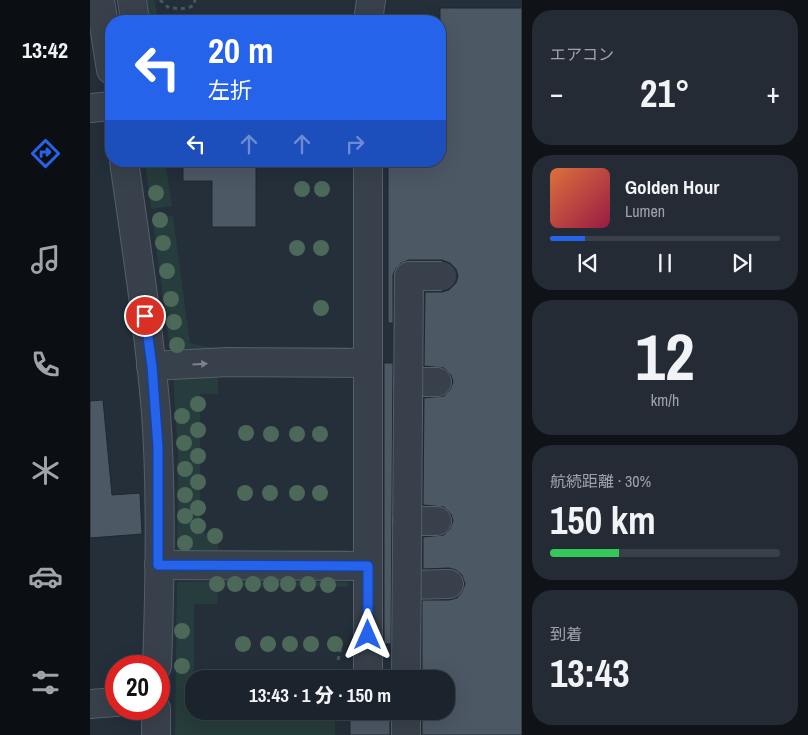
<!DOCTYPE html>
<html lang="ja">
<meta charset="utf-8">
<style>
:root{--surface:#1b232c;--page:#242b34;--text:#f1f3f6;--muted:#a0a4a9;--line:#394048;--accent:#2563eb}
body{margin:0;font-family:"Archivo Narrow","Noto Sans JP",sans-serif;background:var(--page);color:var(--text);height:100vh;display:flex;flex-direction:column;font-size:19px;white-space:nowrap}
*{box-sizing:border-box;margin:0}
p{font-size:16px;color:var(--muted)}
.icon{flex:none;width:28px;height:28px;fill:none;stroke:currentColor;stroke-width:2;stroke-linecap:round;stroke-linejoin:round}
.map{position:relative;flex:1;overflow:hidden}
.side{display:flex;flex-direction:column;gap:10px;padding:10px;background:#0f1318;width:286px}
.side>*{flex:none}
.guide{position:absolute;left:15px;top:15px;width:341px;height:152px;border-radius:20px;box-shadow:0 5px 20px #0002,0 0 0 1px var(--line);background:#2563eb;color:#fff;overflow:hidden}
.speed{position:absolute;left:15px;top:655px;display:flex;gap:10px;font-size:25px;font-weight:700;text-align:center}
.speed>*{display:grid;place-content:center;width:65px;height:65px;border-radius:50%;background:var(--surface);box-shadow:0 5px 20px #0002,0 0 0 1px var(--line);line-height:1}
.speed .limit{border:8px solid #d22;background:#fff;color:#111}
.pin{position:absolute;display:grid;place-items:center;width:42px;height:42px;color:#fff;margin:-21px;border:2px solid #fff;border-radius:50%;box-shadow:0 1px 5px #0007}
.me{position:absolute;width:55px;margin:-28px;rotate:0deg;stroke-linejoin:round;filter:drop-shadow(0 0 4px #0008)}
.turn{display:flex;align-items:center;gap:18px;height:105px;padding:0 20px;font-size:22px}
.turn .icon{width:65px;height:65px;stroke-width:2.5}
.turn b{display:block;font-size:35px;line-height:42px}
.lanes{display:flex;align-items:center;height:48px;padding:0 20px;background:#0003;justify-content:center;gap:25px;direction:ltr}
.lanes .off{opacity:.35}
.big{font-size:38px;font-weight:800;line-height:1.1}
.side .widget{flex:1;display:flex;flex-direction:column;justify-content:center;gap:8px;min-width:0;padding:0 18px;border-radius:20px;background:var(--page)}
.side .dial{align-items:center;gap:0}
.dial b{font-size:65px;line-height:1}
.song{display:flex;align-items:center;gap:15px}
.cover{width:60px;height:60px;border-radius:8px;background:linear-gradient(135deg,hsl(20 70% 55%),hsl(340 70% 35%))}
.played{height:5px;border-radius:2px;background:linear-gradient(90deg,var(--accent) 15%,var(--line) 15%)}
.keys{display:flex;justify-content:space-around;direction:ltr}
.heat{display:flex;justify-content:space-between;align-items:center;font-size:28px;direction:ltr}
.charge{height:8px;border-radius:4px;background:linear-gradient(90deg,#34c759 30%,var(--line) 0)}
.trip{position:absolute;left:95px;top:670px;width:270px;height:50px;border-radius:20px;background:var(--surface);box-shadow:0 5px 20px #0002,0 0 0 1px var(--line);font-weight:800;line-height:50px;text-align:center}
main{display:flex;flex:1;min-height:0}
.menu{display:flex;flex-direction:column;width:90px;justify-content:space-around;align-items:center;background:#0b0e12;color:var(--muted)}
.menu .icon{width:35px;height:35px}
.menu .selected{color:var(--accent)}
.menu b{font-size:22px;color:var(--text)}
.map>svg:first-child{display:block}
.green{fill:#273c3c}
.building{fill:#4d5865;stroke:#1f2831}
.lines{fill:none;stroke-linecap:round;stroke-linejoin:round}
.minor-casing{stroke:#565f68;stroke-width:30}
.path{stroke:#46595a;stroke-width:3;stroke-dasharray:4 4;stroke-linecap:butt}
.minor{stroke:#38414b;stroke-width:28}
.minor-bridge-casing{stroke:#565f68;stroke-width:30;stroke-linecap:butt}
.minor-bridge{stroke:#38414b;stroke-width:28}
.tree{fill:#4b6859}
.oneway{fill:#7c858f}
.route-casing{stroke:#184099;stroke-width:12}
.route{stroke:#2563eb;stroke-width:9}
</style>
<main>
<nav class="menu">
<b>13:42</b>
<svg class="icon selected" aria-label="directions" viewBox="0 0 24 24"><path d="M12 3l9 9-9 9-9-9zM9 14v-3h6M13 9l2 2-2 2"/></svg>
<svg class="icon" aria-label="music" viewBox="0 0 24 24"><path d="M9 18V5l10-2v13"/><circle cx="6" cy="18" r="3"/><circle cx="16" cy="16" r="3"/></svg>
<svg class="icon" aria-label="phone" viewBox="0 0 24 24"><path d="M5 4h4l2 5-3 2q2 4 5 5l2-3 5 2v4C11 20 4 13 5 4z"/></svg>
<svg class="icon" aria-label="climate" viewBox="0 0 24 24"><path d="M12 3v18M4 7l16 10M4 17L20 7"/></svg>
<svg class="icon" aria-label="car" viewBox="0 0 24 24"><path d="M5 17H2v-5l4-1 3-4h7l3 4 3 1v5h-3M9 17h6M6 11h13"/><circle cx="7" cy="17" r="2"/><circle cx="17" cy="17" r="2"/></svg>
<svg class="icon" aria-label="filters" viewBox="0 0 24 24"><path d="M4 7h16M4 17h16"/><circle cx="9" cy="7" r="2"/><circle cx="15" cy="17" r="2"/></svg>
</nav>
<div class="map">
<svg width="432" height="735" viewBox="0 0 432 735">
<rect width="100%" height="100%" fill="#242f3a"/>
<g class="green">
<polygon points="51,0 64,0 69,21 55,21"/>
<polygon points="55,161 75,161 82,206 61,209"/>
<polygon points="83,216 100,343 118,347 259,347 259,352 81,355 62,218"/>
<polygon points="133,372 259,376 128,376 128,394 110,394 110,533 128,533 128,550 258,550 258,555 87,554 88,450 83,376"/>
<polygon points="87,582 258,582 258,587 128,586 127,604 104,604 104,711 245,711 245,735 85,735"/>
</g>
<g class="building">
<polygon points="350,8 432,8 432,735 332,735 332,711 356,711 356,679 332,679 332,600 359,600 367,598 372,592 375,584 372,575 366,570 359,568 333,569 333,537 354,535 360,529 363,521 361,514 354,507 333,505 334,398 354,396 360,390 363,382 361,375 354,368 334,366 335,292 352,292 359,290 366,283 368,276 366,269 360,263 352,260 319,260 311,263 306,268 303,275 303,323 298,323 298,161 350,161"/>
<polygon points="93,161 166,161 166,227 122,227 122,181 93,181"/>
<polygon points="294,363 303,363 301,644 294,644"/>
<polygon points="13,400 22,495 50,493 52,534 0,538 0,401"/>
<rect x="260" y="711" width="40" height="24"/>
</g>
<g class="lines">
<defs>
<g id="minor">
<polyline points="10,0 21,70"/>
<polyline points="42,0 45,21"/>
<polyline points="278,21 281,0"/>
<polyline points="0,108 21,106"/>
<path d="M34 161C46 245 59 329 66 413 72 495 70 584 67 666"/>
<polyline points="61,366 139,362 278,363"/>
<polyline points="318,382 347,382"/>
<polyline points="317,521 347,521"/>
<polyline points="317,561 317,585 359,584"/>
<polyline points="69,565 278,566"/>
<polyline points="278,674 278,161"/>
<polyline points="0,704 26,702"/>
<polyline points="66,735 66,709"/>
<polyline points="316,735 316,711"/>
</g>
</defs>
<use href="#minor" class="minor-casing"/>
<g class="path">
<path d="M70 0 79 8C88 8 97 10 104 5L105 0"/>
<polyline points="248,660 251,647"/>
</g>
<use href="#minor" class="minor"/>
<defs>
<polyline id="minor-bridge" points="316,679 319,276 352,276"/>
</defs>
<use href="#minor-bridge" class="minor-bridge-casing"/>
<use href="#minor-bridge" class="minor-bridge"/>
</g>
<g class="tree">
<circle cx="212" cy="189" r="8"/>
<circle cx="232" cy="189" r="8"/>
<circle cx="66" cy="193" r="8"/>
<circle cx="70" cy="220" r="8"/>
<circle cx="73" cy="243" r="8"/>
<circle cx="207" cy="248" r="8"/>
<circle cx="231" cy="248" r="8"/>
<circle cx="77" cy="271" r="8"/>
<circle cx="81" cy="299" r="8"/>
<circle cx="231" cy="308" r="8"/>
<circle cx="84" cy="322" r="8"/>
<circle cx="87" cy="345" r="8"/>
<circle cx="108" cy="404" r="8"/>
<circle cx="92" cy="416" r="8"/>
<circle cx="108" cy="430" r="8"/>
<circle cx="156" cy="433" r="8"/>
<circle cx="181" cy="434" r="8"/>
<circle cx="207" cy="434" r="8"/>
<circle cx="230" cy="434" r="8"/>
<circle cx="94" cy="443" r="8"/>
<circle cx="108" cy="456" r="8"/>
<circle cx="95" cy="469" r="8"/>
<circle cx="108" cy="482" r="8"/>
<circle cx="155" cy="493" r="8"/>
<circle cx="180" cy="493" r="8"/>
<circle cx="207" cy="493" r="8"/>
<circle cx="230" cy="493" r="8"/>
<circle cx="95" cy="495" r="8"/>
<circle cx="108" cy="508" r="8"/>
<circle cx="95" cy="516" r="8"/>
<circle cx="108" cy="526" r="8"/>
<circle cx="125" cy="536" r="8"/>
<circle cx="95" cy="543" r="8"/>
<circle cx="127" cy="584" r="8"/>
<circle cx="145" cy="584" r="8"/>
<circle cx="163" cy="584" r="8"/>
<circle cx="181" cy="584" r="8"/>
<circle cx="198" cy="584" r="8"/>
<circle cx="218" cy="584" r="8"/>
<circle cx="238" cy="585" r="8"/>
<circle cx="92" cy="631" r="8"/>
<circle cx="153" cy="644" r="8"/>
<circle cx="178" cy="644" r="8"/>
<circle cx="200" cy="644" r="8"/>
<circle cx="221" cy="644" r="8"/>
<circle cx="245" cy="644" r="8"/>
<circle cx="92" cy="666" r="8"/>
</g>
<defs><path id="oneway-solid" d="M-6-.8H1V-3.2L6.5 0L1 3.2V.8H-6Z" transform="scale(1.25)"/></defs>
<use class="oneway" href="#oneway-solid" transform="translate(110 364) rotate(-3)"/>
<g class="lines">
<defs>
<polyline id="route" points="55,316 62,366 68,447 68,565 278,566 278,635"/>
</defs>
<use href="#route" class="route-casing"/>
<use href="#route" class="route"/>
</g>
</svg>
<div class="speed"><div class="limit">20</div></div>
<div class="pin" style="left:55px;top:316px;background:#d93025"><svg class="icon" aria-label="arrive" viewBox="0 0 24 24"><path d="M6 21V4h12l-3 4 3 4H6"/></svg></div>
<svg class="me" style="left:278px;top:635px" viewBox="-20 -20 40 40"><path d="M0-17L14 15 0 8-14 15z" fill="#2563eb" stroke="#fff" stroke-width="4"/></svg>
<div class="trip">13:43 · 1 分 · 150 m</div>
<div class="guide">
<div class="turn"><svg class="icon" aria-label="left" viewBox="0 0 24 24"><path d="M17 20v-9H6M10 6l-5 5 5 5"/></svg><div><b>20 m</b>左折</div></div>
<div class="lanes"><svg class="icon" aria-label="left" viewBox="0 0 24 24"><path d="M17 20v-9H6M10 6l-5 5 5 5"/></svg><svg class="icon off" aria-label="ahead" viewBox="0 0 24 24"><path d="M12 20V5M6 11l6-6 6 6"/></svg><svg class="icon off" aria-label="ahead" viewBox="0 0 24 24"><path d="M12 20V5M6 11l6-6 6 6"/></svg><svg class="icon off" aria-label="right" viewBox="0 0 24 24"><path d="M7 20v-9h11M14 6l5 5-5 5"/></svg></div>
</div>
</div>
<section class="side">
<div class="widget"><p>エアコン</p>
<div class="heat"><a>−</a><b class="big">21°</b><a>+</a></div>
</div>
<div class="widget">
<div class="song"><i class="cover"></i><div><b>Golden Hour</b><p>Lumen</p></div></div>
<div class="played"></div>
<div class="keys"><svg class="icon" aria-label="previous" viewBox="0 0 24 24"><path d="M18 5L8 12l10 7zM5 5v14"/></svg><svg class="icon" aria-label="pause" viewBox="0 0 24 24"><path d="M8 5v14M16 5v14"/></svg><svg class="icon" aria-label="next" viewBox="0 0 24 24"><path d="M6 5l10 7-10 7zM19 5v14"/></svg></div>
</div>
<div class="widget dial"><b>12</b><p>km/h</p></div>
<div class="widget"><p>航続距離 · 30%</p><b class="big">150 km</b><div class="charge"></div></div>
<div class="widget"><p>到着</p><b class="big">13:43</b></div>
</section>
</main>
